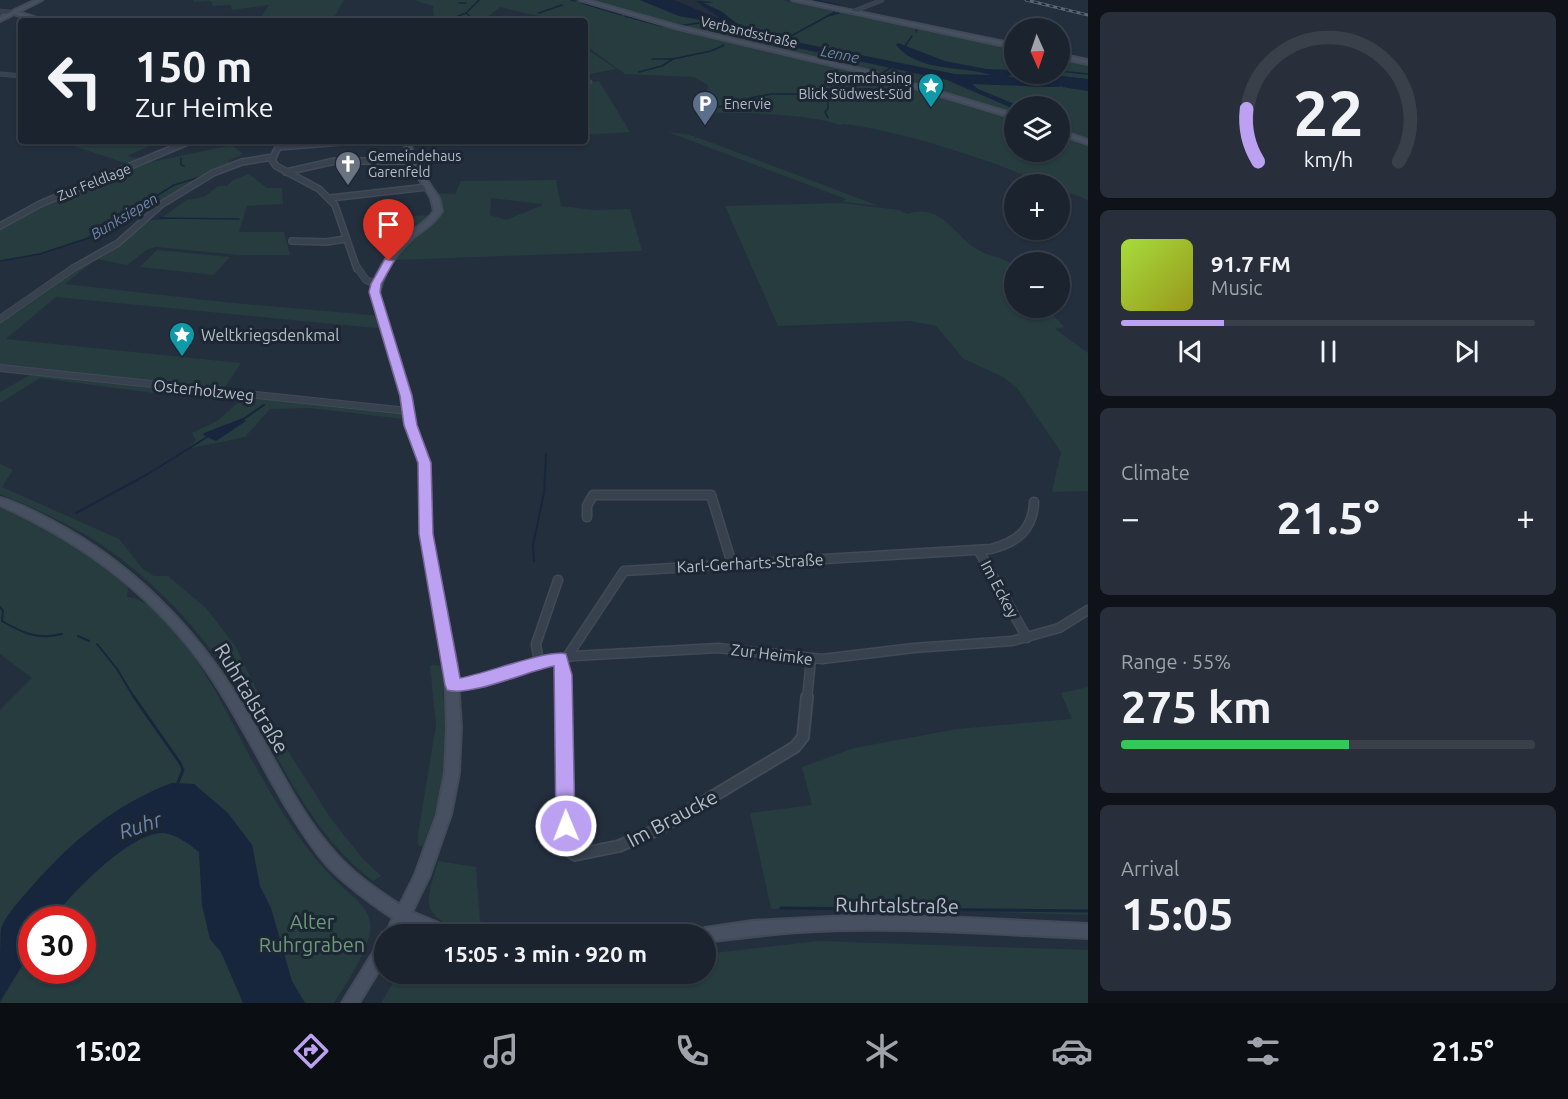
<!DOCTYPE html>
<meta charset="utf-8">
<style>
:root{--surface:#1b232e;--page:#282f3a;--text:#f1f3f6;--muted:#a0a4aa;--line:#39404a;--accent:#bca0f2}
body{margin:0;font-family:Ubuntu,sans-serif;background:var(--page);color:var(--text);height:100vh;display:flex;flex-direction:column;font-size:22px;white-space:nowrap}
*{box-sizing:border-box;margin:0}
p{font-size:20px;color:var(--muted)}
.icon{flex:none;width:33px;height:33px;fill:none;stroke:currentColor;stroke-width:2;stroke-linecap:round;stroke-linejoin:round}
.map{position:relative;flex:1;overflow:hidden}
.sheet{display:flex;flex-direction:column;gap:12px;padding:12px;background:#0f1319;width:480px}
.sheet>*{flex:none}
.guide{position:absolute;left:18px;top:18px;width:570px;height:126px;border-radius:6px;box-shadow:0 2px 4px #0004,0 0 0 2px var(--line);background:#1b232e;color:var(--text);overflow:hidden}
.needle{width:39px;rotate:177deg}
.tools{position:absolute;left:1004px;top:18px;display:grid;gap:12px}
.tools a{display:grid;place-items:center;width:66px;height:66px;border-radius:50%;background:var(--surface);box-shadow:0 2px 4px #0004,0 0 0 2px var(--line);font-size:30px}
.speed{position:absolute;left:18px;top:906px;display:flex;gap:12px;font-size:30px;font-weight:700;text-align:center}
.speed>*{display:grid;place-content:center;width:78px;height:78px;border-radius:50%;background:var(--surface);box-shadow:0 2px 4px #0004,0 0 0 2px var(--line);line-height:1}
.speed .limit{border:9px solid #d22;background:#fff;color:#111}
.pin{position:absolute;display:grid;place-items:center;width:51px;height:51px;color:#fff;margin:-62px -26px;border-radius:50% 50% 50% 0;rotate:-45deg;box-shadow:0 0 6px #0007}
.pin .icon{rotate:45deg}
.me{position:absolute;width:66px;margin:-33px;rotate:359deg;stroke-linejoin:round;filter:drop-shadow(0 0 4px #0008)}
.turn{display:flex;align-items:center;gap:21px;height:126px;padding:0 18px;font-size:27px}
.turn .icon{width:78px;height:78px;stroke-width:2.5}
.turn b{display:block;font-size:42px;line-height:51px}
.big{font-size:45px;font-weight:700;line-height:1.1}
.sheet .card{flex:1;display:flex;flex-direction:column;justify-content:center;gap:9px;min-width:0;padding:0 21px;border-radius:9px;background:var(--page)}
.sheet .dial{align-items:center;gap:0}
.dial svg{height:156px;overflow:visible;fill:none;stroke:var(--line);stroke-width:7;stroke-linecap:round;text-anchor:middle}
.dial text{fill:var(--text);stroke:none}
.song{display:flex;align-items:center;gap:18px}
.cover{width:72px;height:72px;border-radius:9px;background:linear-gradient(135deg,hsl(80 70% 55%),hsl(60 70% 35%))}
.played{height:6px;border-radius:3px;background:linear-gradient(90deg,var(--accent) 25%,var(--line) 25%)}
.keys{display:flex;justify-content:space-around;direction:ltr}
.heat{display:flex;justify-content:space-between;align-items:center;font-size:33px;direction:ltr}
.charge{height:9px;border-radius:4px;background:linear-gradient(90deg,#34c759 55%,var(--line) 0)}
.trip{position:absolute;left:374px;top:924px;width:342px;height:60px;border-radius:30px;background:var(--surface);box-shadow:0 2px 4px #0004,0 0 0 2px var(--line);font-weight:700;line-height:60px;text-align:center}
.tabs{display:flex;height:96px;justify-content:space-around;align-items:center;background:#0b0e12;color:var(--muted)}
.tabs .icon{width:42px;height:42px}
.tabs .selected{color:var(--accent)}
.tabs b{font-size:27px;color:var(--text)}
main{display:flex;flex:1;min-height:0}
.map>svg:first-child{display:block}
.green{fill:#263c3f;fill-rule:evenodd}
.water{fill:#17263c}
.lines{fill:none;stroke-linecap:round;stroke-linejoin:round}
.stream-far2{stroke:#17263c;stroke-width:1.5}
.stream-far1{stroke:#17263c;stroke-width:2}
.stream{stroke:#17263c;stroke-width:3}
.street-far4-casing{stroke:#414a57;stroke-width:5}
.street-far3-casing{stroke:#414a57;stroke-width:8}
.street-far2-casing{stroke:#414a57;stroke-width:8}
.street-far1-casing{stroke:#414a57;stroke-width:11}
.street-casing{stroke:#414a57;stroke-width:14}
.secondary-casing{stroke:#414a57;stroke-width:4}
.street-far4{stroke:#38414e;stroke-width:4}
.street-far3{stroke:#38414e;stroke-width:5}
.street-far2{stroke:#38414e;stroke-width:6}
.street-far1{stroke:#38414e;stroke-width:8}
.street{stroke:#38414e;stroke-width:10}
.secondary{fill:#465061;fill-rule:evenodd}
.rail-casing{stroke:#5a6575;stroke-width:3}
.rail{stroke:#1d2633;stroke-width:1.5;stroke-dasharray:4;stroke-linecap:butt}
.route{fill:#bca0f2;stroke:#7a689d;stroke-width:1.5}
.labels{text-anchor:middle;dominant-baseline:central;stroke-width:6;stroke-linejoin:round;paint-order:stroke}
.far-street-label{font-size:14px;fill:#b4bcc9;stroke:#1d2633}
.far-poi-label{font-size:14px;fill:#b4bcc9;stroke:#1d2633;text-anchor:start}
.far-water-label{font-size:15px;font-style:italic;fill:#6d86a8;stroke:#1d2633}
.poi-label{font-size:16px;fill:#b4bcc9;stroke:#1d2633;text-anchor:start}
.street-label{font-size:16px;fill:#b4bcc9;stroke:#1d2633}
.near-street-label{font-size:20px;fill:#b4bcc9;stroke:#1d2633}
.near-park-label{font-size:20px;fill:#6b9a76;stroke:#1d2633}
.near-water-label{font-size:21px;font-style:italic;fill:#6d86a8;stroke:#1d2633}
</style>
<main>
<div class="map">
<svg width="1088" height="1003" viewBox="0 0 1088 1003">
<rect width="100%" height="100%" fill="#242f3e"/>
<g class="green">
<polygon points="193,0 344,0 332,21 259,21 269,5 232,10 231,5 213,6 211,1 194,2"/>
<path d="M414 0H578L592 4 595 3 586 0H640L679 16 701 20 745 37 782 46 790 41 759 33 736 23 722 12 703 3H714L700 0H782L1014 48V74H1059V57L1088 63V200L1059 189V184C1036 184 1015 170 993 163 945 147 894 130 844 124L840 125C810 114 741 112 708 113L702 107 706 99 708 85 694 77 625 74 585 45V21C556 21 528 14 500 7L482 21H434L433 6ZM1014 106H1059V152H1014Z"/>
<polygon points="588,50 616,69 585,75 585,51"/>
<polygon points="599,81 630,132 585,135 585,84"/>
<polygon points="668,132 691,135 689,136 695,136 694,138 699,138 879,206 843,202 846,199"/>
<polygon points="82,141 160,141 127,156 151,162 232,145 243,154 228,161 234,165 213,173 162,204 144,204 85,238 41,253 0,261 0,228 23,214 134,166 71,145"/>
<polygon points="249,174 267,188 282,188 283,204 247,206 239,232 284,232 290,255 239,255 156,247 148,249 127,265 96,259 65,284 233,303 382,316 386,329 56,297 6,339 241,363 224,389 402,407 403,419 310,408 270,409 245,437 187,449 196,440 192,433 217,421 243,398 185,391 161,394 40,378 0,403 0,392 35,372 0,368 0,319 118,243 141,221 169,219 163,217 186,200 204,197 218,186 227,186 233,180"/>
<path d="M556 180 561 206 593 210 630 209 642 251 396 260 414 237 381 239 376 227 401 225 402 216 436 215 431 193 455 194 461 181ZM491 198 542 204 543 205 506 220 490 215Z"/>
<path d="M843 203 899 210 907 214C942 202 954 236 978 250 988 257 1010 257 1014 269 1017 280 1014 296 1014 308H1047L1064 327 1055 329 1088 353V491L1052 492 1061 452 1017 388 1003 377 964 359 936 326 910 321 778 326 725 206Z"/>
<polygon points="157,250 230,257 214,275 140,267"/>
<path d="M0 464 13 470 2 487 119 539 143 569 154 576H168L206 608 236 647 278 735 331 819 364 860 381 876 373 881C308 832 280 756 238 689 203 631 145 570 86 535 59 519 29 506 0 494Z"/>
<path d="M0 507C48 527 90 553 128 587L127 597C176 599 235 730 257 769 280 810 305 851 339 884 350 894 367 906 370 921 375 943 345 985 334 1003H0L27 958 0 948V710L32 678 0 654ZM32 920H82V970H32Z"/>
<polygon points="430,665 445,666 443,696 448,713 447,760 439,800 423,847 418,845 418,834 436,725"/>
<polygon points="1088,687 1088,915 835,907 771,909 750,813 812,805 802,767 854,748 957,729 1072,719 1061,693"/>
<path d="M438 861 476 867 480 921 505 930C503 931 500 934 497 934 481 939 435 925 430 908 426 894 435 875 438 861Z"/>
<polygon points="818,941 1088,950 1088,1003 381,1003 398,974 571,974 572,983 614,974 705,974 705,954"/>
</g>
<g class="water">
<path d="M640 0H674L717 18 719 17 695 1 714 2 704 3 722 12 736 23 776 38 955 74 991 75C961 65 919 73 896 45L898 43 945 61 986 69 1014 70 1015 74 1008 76 1010 77 1030 76 1026 74H1045L1088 79V91L1062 87 1061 85 1060 87H1052L972 84 978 89 1019 106H1014V109L947 80 745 37 701 20 679 16Z"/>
<polygon points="243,418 246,421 216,441 203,435 204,433"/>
<path d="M172 783 194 784 228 813 252 845 260 886 271 908 292 981 305 1003H243L221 952 210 939 202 905 199 852C189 844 176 834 163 833 131 832 70 894 53 919L32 920 31 951 0 1001C0 986 0 939 1 928 8 912 22 898 34 884 73 840 116 804 172 783Z"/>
</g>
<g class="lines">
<g class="stream-far2">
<polyline points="571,0 575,1"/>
<polyline points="813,0 839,5 841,8"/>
<polyline points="459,3 466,3"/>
<polyline points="582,3 622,15"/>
<polyline points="539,13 562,5"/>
<polyline points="625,16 662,26 672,26"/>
<polyline points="827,16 839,13"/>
<polyline points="456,17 466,13"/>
<polyline points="442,19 446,19"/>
<polyline points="469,21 472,18 466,13 479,0"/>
<polyline points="678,26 699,23"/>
<polyline points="916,32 917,28"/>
<polyline points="791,42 789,38 791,36 835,12"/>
<polyline points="905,46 912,36"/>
<polyline points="652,59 673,59"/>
<polyline points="1059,71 1088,74"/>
<polyline points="639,72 662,66 673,59 711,51 724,45"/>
<polyline points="882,73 892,67"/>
<polyline points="828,94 828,108 825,112 828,118"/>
<polyline points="717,107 738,105 750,98 771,94 828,94 872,81"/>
<polyline points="181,158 181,165 184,166"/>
<polyline points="160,218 239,219"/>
<polyline points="0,261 40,254 89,238 174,185 204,176"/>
</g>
<g class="stream-far1">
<polyline points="242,420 264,405"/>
<polyline points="76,513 148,474 207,437"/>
<polyline points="534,561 533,545 544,493 546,454"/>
<path d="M0 607 3 611 2 621C22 633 38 640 62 634"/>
<polyline points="78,636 89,641"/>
<polyline points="97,644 117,669 135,699"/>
</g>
<g class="stream">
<polyline points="134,697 180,763 183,770 177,785"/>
<polyline points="781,908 1088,911"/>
</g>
<defs>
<g id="street-far4">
<polyline points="0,11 14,13"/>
<polyline points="852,12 882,0"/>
<polyline points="0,74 21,76"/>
<polyline points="585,83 590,82"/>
</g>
<g id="street-far3">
<polyline points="397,141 401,141"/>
<polyline points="278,147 272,160 276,166 319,189 335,205 357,269"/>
<polyline points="278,147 355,141"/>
<polyline points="286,172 335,161 411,161"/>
<polyline points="330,198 427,187"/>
<polyline points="0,226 40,204 190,141"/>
<polyline points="292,241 326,242 346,239"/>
<polyline points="72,269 118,243 162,204 213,173 242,162 273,157"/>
</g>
<g id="street-far2">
<polyline points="357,267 366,280 376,284"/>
<polyline points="0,319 75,267"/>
<polyline points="0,368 408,411"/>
</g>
<g id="street-far1">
<polyline points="587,517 587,506 593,495 711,495 732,564"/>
<polyline points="979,551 1027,638"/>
<path d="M567 657 624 571 991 549C1017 542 1033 530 1034 502"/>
<polyline points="560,658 564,675 564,699"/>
<polyline points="539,662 536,644 558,580"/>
<polyline points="453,685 480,681 539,662 574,656 718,648 822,659 914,648 1012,641 1059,628 1088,610"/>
<polyline points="807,699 811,659"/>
</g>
<polyline id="street" points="564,697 566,848 575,855 619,846 657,830 795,747 803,737 807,697"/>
<g id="secondary">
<polygon points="36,0 42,0 18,12 46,21 37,21 14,14 0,21 0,17"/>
<polygon points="580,0 587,0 678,26 869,71 1014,114 1014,118 865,73 675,28"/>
<polygon points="792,0 801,0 1014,44 1014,48"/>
<polygon points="1059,54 1088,60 1088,64 1059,58"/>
<polygon points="1059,130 1088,140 1088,144 1059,134"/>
<path d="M404 141H410L414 161 439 198 442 211C435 223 424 229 414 237 397 252 384 271 379 293L411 396 415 425 430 463 431 534 457 666 461 727 459 773 451 814 429 877 412 912 453 929 455 934H432L406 924 401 934H386L393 918C369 902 346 885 326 864 311 847 299 827 287 808 260 763 237 714 207 671 155 596 82 542 0 505V498C19 503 37 513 54 522 133 564 195 628 242 704 273 754 296 810 336 854 355 875 377 890 400 905L415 875 437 814 445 773 447 727 445 666 421 534 420 463 405 425 401 396 371 293C376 269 391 249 409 233 418 226 428 221 434 211L431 198 408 161Z"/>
<path d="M848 916 944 917 1088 924V938C992 934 896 926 800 932 768 934 737 938 705 942V934H698L700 930 705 928 752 921Z"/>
<polygon points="384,941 384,962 359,1003 342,1003 379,943"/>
</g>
</defs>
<use href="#street-far4" class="street-far4-casing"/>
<use href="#street-far3" class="street-far3-casing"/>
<use href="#street-far2" class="street-far2-casing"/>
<use href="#street-far1" class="street-far1-casing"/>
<use href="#street" class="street-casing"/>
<use href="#secondary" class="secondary-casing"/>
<use href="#street-far4" class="street-far4"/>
<use href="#street-far3" class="street-far3"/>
<use href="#street-far2" class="street-far2"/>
<use href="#street-far1" class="street-far1"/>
<use href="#street" class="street"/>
<use href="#secondary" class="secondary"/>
<defs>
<polyline id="rail" points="1026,0 1088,15"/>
</defs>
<use href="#rail" class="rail-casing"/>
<use href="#rail" class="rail"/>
</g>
<path class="route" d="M385 259 394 261 381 284 380 292 412 396 417 425 431 463 433 534 460 678C485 674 548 649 566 654L572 675 575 826 572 831 566 834 559 831 556 826 554 666C527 671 471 697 447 690L445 685 419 534 418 463 404 425 400 396 369 292 371 284Z"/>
<defs>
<symbol id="sight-pin" viewBox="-11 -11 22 30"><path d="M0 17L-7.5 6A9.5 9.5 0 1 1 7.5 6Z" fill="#0f9aa8" stroke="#1d2633"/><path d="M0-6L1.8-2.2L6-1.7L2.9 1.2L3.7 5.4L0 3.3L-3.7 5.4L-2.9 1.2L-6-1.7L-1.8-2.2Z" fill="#fff"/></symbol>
<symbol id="parking-pin" viewBox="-11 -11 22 30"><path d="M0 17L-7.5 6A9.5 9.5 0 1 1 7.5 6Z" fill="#5c6f8a" stroke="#1d2633"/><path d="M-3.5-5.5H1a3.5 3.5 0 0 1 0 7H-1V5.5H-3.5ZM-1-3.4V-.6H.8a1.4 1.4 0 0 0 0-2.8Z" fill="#fff"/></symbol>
<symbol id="church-pin" viewBox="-11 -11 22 30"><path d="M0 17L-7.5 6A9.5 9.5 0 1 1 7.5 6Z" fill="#6b7280" stroke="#1d2633"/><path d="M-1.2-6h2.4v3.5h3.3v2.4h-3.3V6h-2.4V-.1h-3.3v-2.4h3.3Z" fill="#fff"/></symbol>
</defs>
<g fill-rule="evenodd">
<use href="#sight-pin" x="916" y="71" width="30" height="40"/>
<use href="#parking-pin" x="690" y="89" width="30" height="40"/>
<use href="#church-pin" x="333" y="149" width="30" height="40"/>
<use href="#sight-pin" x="167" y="320" width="30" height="40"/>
</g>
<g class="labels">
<g class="far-street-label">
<text transform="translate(749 32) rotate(13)">Verbandsstraße</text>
<text transform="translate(94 182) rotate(-22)">Zur Feldlage</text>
</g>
<g class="far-poi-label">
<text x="912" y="78" text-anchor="end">Stormchasing<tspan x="912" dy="16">Blick Südwest-Süd</tspan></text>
<text x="724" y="104">Enervie</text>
<text x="368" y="156">Gemeindehaus<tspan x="368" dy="16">Garenfeld</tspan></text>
</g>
<g class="far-water-label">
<text transform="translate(840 54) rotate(11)">Lenne</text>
<text transform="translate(124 216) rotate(-31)">Bunksiepen</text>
</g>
<g class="poi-label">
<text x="201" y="335">Weltkriegsdenkmal</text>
</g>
<g class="street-label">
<text transform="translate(204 390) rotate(6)">Osterholzweg</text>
<text transform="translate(750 563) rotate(-3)">Karl-Gerharts-Straße</text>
<text transform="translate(1000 589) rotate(62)">Im Eckey</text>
<text transform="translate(772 654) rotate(7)">Zur Heimke</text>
</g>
<g class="near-street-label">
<text transform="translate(252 698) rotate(59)">Ruhrtalstraße</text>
<text transform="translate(672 818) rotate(-28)">Im Braucke</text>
<text transform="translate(897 905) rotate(1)">Ruhrtalstraße</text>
</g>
<g class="near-park-label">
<text x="312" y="921">Alter<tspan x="312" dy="23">Ruhrgraben</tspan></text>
</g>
<g class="near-water-label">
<text transform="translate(140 825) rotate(-18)">Ruhr</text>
</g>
</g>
</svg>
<div class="tools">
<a><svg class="needle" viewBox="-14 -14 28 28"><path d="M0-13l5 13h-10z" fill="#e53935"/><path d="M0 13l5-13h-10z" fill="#a0a4aa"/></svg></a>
<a><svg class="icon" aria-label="layers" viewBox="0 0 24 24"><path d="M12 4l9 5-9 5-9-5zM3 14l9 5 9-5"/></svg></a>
<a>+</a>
<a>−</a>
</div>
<div class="speed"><div class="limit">30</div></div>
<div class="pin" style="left:389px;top:261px;background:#d93025"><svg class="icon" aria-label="arrive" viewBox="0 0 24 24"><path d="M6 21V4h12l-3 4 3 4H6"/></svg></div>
<svg class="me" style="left:566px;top:826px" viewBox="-20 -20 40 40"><circle r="17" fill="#bca0f2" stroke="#fff" stroke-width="3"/><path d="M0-11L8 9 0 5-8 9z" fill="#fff"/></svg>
<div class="trip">15:05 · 3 min · 920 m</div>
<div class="guide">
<div class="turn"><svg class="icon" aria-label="left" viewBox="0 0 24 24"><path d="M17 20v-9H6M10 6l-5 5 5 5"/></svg><div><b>150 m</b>Zur Heimke</div></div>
</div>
</div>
<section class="sheet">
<div class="card dial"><svg viewBox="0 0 100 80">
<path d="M14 69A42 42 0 1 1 86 69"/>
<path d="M14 69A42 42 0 0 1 8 42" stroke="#bca0f2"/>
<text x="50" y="56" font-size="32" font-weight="700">22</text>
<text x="50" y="72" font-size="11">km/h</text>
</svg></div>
<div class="card">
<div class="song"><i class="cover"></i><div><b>91.7 FM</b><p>Music</p></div></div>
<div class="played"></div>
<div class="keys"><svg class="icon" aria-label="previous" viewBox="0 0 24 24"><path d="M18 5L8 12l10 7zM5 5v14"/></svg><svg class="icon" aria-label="pause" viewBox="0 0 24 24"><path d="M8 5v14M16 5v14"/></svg><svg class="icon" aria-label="next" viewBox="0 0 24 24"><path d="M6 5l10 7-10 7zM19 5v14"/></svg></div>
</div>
<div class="card"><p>Climate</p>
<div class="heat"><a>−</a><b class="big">21.5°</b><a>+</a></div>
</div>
<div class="card"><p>Range · 55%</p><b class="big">275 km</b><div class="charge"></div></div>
<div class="card"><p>Arrival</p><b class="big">15:05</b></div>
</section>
</main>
<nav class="tabs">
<b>15:02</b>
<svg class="icon selected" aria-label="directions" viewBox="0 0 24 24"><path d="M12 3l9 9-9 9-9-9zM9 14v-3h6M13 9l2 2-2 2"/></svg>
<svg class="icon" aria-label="music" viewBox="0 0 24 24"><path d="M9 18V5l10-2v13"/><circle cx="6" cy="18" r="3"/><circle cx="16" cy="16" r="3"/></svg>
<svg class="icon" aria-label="phone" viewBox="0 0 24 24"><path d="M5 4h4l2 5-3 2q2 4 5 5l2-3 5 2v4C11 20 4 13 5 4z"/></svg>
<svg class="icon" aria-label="climate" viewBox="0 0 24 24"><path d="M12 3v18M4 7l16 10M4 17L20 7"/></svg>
<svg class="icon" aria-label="car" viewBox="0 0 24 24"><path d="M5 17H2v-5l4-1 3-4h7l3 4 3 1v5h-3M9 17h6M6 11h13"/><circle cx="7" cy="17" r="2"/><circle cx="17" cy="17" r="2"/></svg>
<svg class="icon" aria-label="filters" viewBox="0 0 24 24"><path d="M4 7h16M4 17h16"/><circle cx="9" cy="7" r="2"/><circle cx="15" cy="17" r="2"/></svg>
<b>21.5°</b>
</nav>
